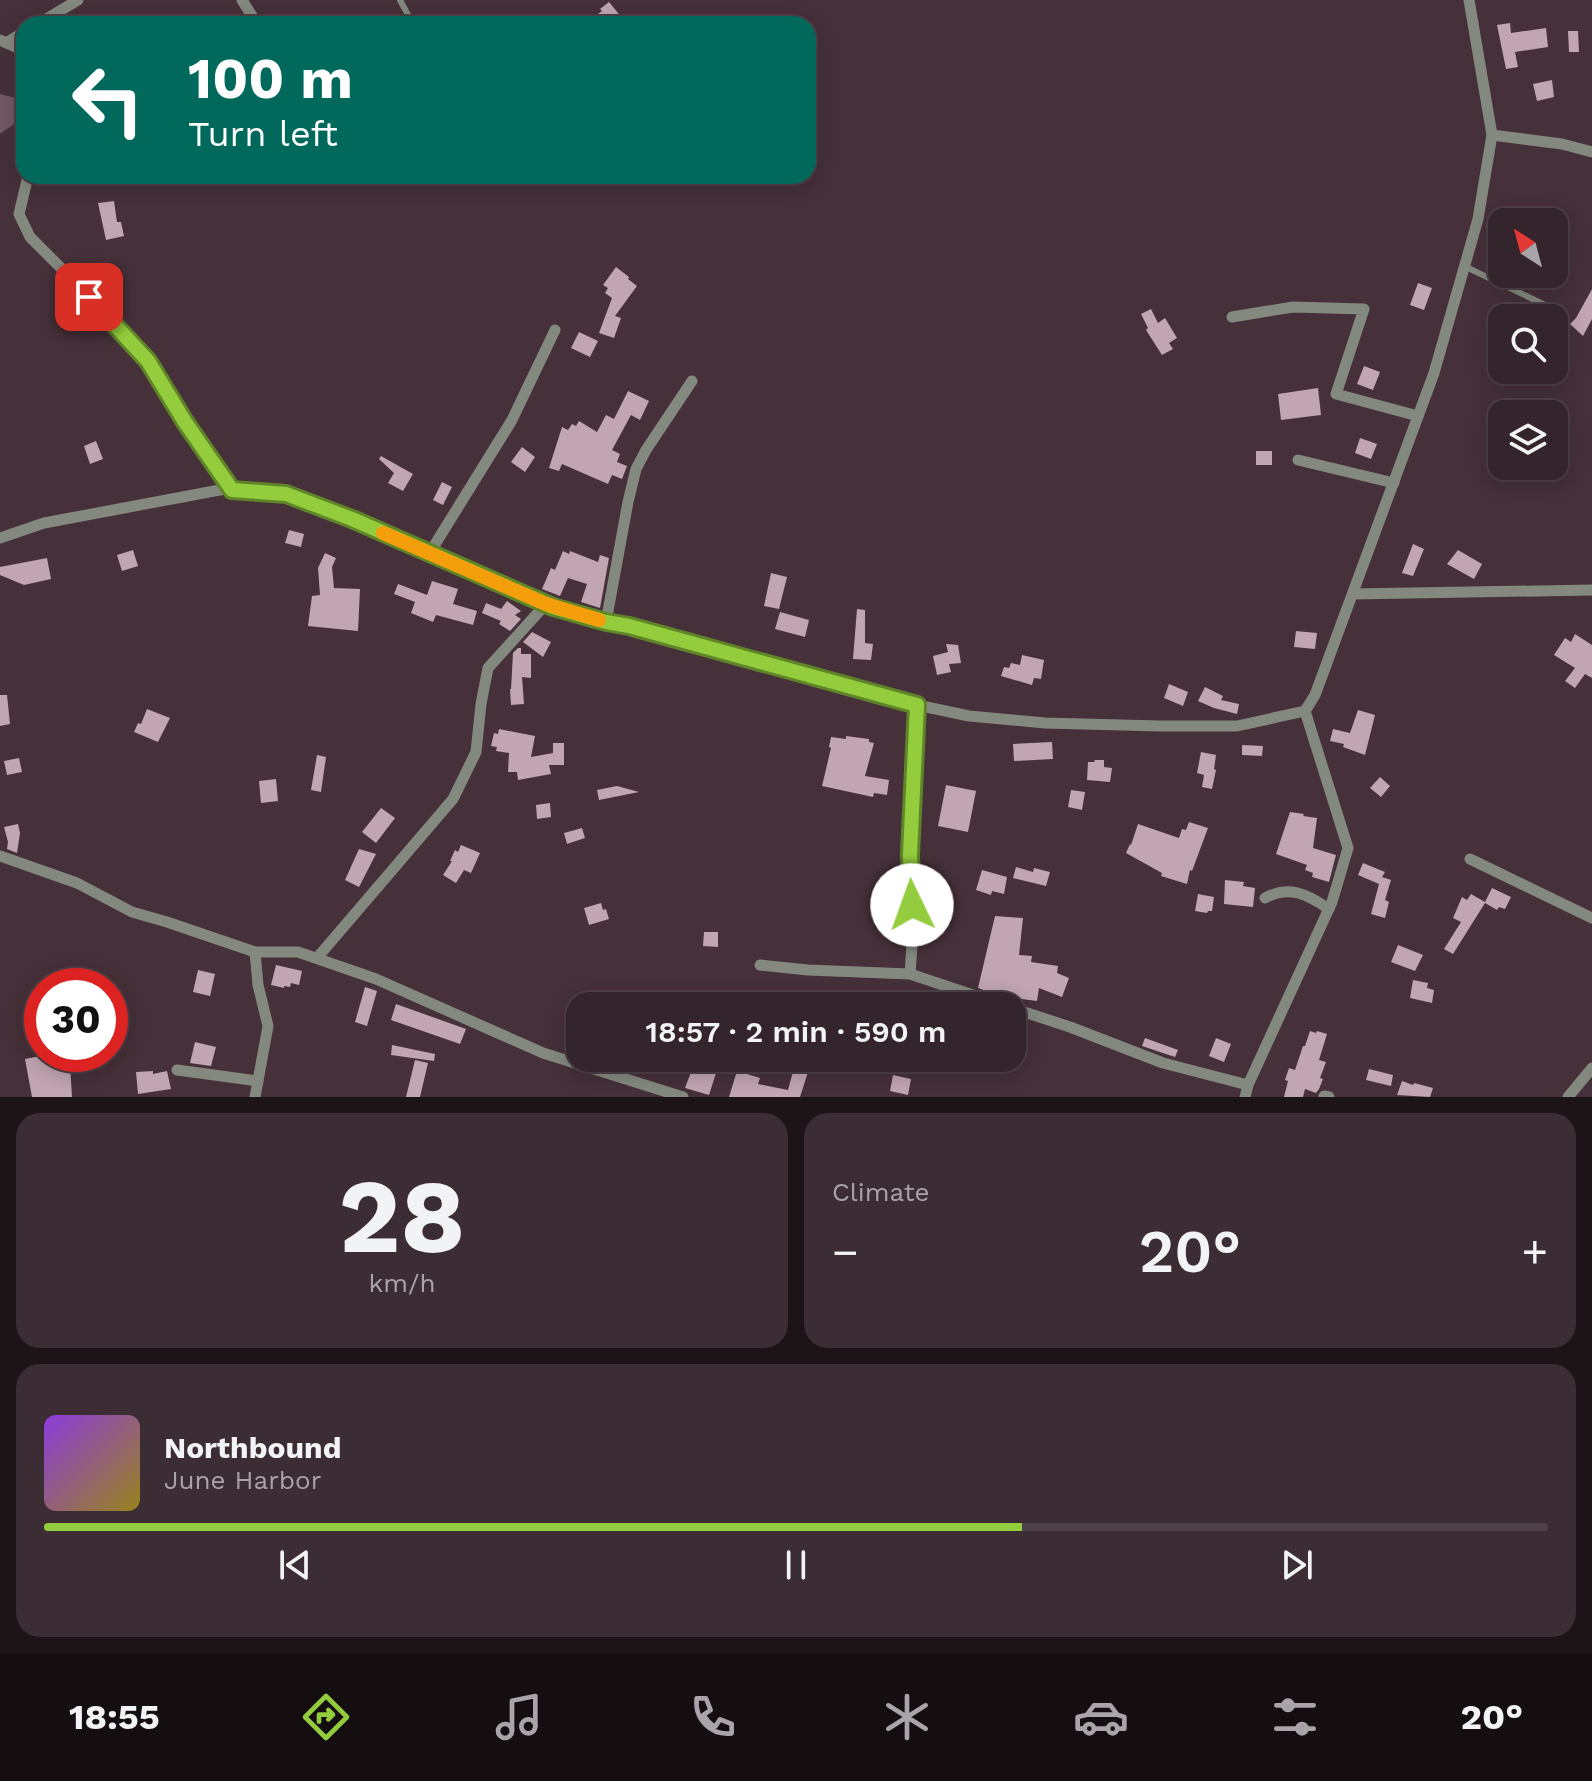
<!DOCTYPE html>
<meta charset="utf-8">
<style>
:root{--surface:#34242b;--page:#3c2c33;--text:#f1f3f6;--muted:#a9a4a9;--line:#4e4147;--accent:#93cd3d}
body{margin:0;font-family:"Work Sans",sans-serif;background:var(--page);color:var(--text);height:100vh;display:flex;flex-direction:column;font-size:30px;white-space:nowrap}
*{box-sizing:border-box;margin:0}
p{font-size:26px;color:var(--muted)}
.icon{flex:none;width:44px;height:44px;fill:none;stroke:currentColor;stroke-width:2;stroke-linecap:round;stroke-linejoin:round}
.map{position:relative;height:1097px;overflow:hidden}
.drawer{display:flex;flex-direction:column;gap:16px;padding:16px;background:#1d1418;flex:1}
.drawer>*{flex:none}
.hud{position:absolute;left:16px;top:16px;width:800px;height:168px;border-radius:24px;box-shadow:0 4px 20px #0003,0 0 0 2px var(--line);background:#00695c;color:#fff;overflow:hidden}
.needle{width:52px;rotate:324deg}
.buttons{position:absolute;left:1488px;top:208px;display:grid;gap:16px}
.buttons a{display:grid;place-items:center;width:80px;height:80px;border-radius:16px;background:var(--surface);box-shadow:0 4px 20px #0003,0 0 0 2px var(--line);font-size:40px}
.speed{position:absolute;left:24px;top:968px;display:flex;gap:16px;font-size:40px;font-weight:700;text-align:center}
.speed>*{display:grid;place-content:center;width:104px;height:104px;border-radius:50%;background:var(--surface);box-shadow:0 4px 20px #0003,0 0 0 2px var(--line);line-height:1}
.speed .limit{border:12px solid #d22;background:#fff;color:#111}
.pin{position:absolute;display:grid;place-items:center;width:68px;height:68px;color:#fff;margin:-34px;border-radius:16px;box-shadow:0 4px 12px #0006}
.me{position:absolute;width:88px;margin:-44px;rotate:357deg;stroke-linejoin:round;filter:drop-shadow(0 0 6px #0008)}
.turn{display:flex;align-items:center;gap:28px;height:168px;padding:0 40px;font-size:36px}
.turn .icon{width:104px;height:104px;stroke-width:2.5}
.turn b{display:block;font-size:56px;line-height:68px}
.big{font-size:60px;font-weight:600;line-height:1.1}
.drawer .card{flex:1;display:flex;flex-direction:column;justify-content:center;gap:12px;min-width:0;padding:0 28px;border-radius:24px;background:var(--page)}
.drawer .dial{align-items:center;gap:0}
.dial b{font-size:104px;line-height:1}
.song{display:flex;align-items:center;gap:24px}
.cover{width:96px;height:96px;border-radius:12px;background:linear-gradient(135deg,hsl(270 70% 55%),hsl(50 70% 35%))}
.played{height:8px;border-radius:4px;background:linear-gradient(90deg,var(--accent) 65%,var(--line) 65%)}
.keys{display:flex;justify-content:space-around;direction:ltr}
.heat{display:flex;justify-content:space-between;align-items:center;font-size:44px;direction:ltr}
.drawer .tiles{flex:1;display:grid;gap:16px;grid-template-columns:1fr 1fr}
.card:last-child{grid-column:span 2}
.trip{position:absolute;left:566px;top:992px;width:460px;height:80px;border-radius:24px;background:var(--surface);box-shadow:0 4px 20px #0003,0 0 0 2px var(--line);font-weight:600;line-height:80px;text-align:center}
.tabs{display:flex;height:128px;justify-content:space-around;align-items:center;background:#150e11;color:var(--muted)}
.tabs .icon{width:56px;height:56px}
.tabs .current{color:var(--accent)}
.tabs b{font-size:36px;color:var(--text)}
.map>svg:first-child{display:block}
.green{fill:#715862}
.building{fill:#c1a5b0}
.lines{fill:none;stroke-linecap:round;stroke-linejoin:round}
.lane{stroke:#84897f;stroke-width:6}
.street{stroke:#84897f;stroke-width:11}
.route-casing{stroke:#608528;stroke-width:20}
.route{stroke:#93cd3d;stroke-width:14}
.slow{stroke:#f59e0b;stroke-width:14}
</style>
<div class="map">
<svg width="1592" height="1097" viewBox="0 0 1592 1097">
<rect width="100%" height="100%" fill="#463039"/>
<path class="green" d="M0 94 24 100C24 123 17 121 0 134Z"/>
<g class="building">
<polygon points="609,2 627,24 584,24 602,11 600,9"/>
<polygon points="1510,23 1511,33 1546,28 1548,47 1515,52 1518,67 1506,69 1497,25"/>
<polygon points="1568,31 1578,31 1579,52 1569,52"/>
<polygon points="1552,80 1554,97 1537,101 1533,84"/>
<polygon points="114,201 117,222 121,222 124,236 106,240 98,203"/>
<polygon points="616,267 629,277 628,279 637,286 615,316 621,318 614,338 599,333 612,298 605,293 608,288 603,285"/>
<polygon points="1418,283 1432,288 1424,310 1410,305"/>
<polygon points="1592,289 1592,319 1583,336 1570,324 1576,318"/>
<polygon points="1151,309 1158,323 1165,318 1177,338 1169,343 1173,349 1162,355 1146,330 1148,328 1141,314"/>
<polygon points="579,332 598,341 590,357 571,348"/>
<polygon points="1364,366 1380,372 1373,390 1357,384"/>
<polygon points="1318,388 1321,415 1281,420 1278,394"/>
<polygon points="628,391 649,401 640,420 631,415 612,450 620,454 617,462 627,466 622,479 612,475 608,484 562,464 559,471 549,468 562,427 568,430 572,424 576,426 579,421 597,432 606,415 614,419"/>
<polygon points="1360,438 1377,444 1371,459 1355,453"/>
<polygon points="96,441 103,459 90,464 84,446"/>
<polygon points="522,447 535,457 525,472 511,462"/>
<rect x="1256" y="451" width="16" height="14"/>
<polygon points="381,456 413,474 403,491 388,483 394,473 379,459"/>
<polygon points="442,482 452,487 443,505 433,500"/>
<polygon points="289,530 304,534 301,547 285,543"/>
<polygon points="1413,544 1424,549 1413,576 1402,573"/>
<polygon points="133,550 138,566 122,571 117,555"/>
<polygon points="1458,550 1482,564 1474,579 1447,564"/>
<polygon points="563,551 569,554 570,551 598,562 600,555 609,558 600,608 581,602 587,584 568,578 560,596 542,589 551,568 555,570"/>
<polygon points="325,553 336,558 332,567 334,588 360,589 358,631 308,626 312,596 320,595 318,568"/>
<polygon points="47,558 51,579 24,585 0,575 0,567"/>
<polygon points="771,573 787,577 779,609 764,606"/>
<polygon points="432,581 458,589 453,604 477,611 473,625 436,615 433,622 411,613 415,602 394,594 398,584 427,595"/>
<polygon points="507,601 521,611 515,615 521,619 510,631 499,624 501,621 482,613 486,603 501,609"/>
<polygon points="857,609 865,610 865,643 873,644 871,660 853,659"/>
<polygon points="780,612 809,620 805,637 775,629"/>
<polygon points="1296,631 1317,633 1315,649 1294,647"/>
<polygon points="532,632 551,642 543,657 523,642"/>
<polygon points="1575,634 1592,645 1592,678 1585,674 1575,688 1565,681 1575,668 1554,655 1565,638 1571,642"/>
<polygon points="946,644 958,645 961,663 949,664 951,672 937,675 933,656 948,652"/>
<polygon points="518,648 521,648 521,654 531,654 531,678 522,677 524,704 511,705 510,689 511,689 513,653"/>
<polygon points="1022,655 1044,660 1041,679 1034,678 1032,685 1001,676 1004,667 1009,668 1011,663 1020,665"/>
<polygon points="1169,684 1188,692 1183,706 1164,698"/>
<polygon points="1205,687 1223,696 1221,700 1239,704 1237,714 1214,708 1198,701"/>
<polygon points="0,695 7,695 10,724 0,726"/>
<polygon points="147,709 170,718 158,742 134,732 138,723 141,724"/>
<polygon points="1358,710 1375,715 1365,755 1343,747 1344,744 1330,741 1333,729 1350,733"/>
<polygon points="499,729 535,736 531,757 553,753 553,743 564,743 564,765 549,765 551,774 518,780 517,772 508,772 509,753 496,751 497,747 491,746 494,733 498,734"/>
<polygon points="846,736 869,739 869,742 874,743 865,776 889,780 887,795 874,793 873,797 822,786 831,748 829,747 831,737 846,739"/>
<polygon points="1052,742 1053,759 1014,761 1013,744"/>
<polygon points="1242,745 1263,746 1262,756 1242,755"/>
<polygon points="1201,752 1216,755 1214,769 1216,770 1212,789 1202,787 1204,775 1197,773"/>
<polygon points="317,755 326,757 321,792 311,790"/>
<polygon points="19,758 22,772 7,775 4,761"/>
<polygon points="1095,760 1104,760 1104,767 1112,768 1110,782 1087,780 1088,762 1094,762"/>
<polygon points="1380,777 1390,786 1381,797 1370,788"/>
<polygon points="276,779 278,801 261,803 259,781"/>
<polygon points="946,785 976,791 968,832 938,826"/>
<polygon points="617,786 639,792 599,800 597,790"/>
<polygon points="1071,790 1085,792 1082,810 1068,807"/>
<polygon points="550,803 551,817 537,819 536,805"/>
<polygon points="381,808 395,818 376,843 362,832"/>
<polygon points="1290,812 1304,814 1303,816 1317,818 1313,848 1336,855 1329,882 1312,877 1313,873 1305,870 1307,865 1276,854"/>
<polygon points="1189,822 1208,828 1192,871 1190,870 1187,884 1161,876 1162,873 1126,853 1130,844 1131,845 1138,824 1179,838 1182,829 1186,830"/>
<polygon points="18,824 20,833 17,853 7,849 8,842 4,827"/>
<polygon points="582,828 585,838 567,844 564,833"/>
<polygon points="461,845 480,853 471,873 464,870 456,883 443,875 452,861 450,861 455,850 458,852"/>
<polygon points="359,849 376,854 359,887 345,880"/>
<polygon points="1363,863 1385,872 1382,877 1391,880 1385,900 1389,902 1385,918 1371,914 1379,884 1358,875"/>
<polygon points="1016,867 1033,872 1034,868 1050,872 1046,886 1013,878"/>
<polygon points="982,870 1007,877 1004,894 992,891 991,895 976,890"/>
<polygon points="1225,880 1244,882 1243,886 1255,888 1253,907 1224,904"/>
<polygon points="1492,888 1511,897 1505,909 1499,907 1497,910 1485,903 1453,954 1444,949 1461,922 1453,918 1462,897 1467,900 1471,894 1485,902"/>
<polygon points="1198,894 1214,897 1212,911 1208,911 1207,913 1195,911"/>
<polygon points="601,903 603,910 606,909 609,919 589,925 584,908"/>
<polygon points="995,916 1023,918 1019,955 1032,956 1031,962 1058,966 1057,973 1069,978 1062,997 1039,988 1037,1001 1015,998 1014,1000 1011,1000 978,988"/>
<polygon points="704,932 718,932 718,947 703,946"/>
<polygon points="1398,945 1423,955 1415,971 1391,962"/>
<polygon points="276,965 302,971 299,985 291,983 290,987 284,986 284,988 271,985"/>
<polygon points="198,970 215,974 210,996 193,992"/>
<polygon points="1413,980 1428,983 1427,988 1434,990 1432,1003 1410,998"/>
<polygon points="365,987 377,991 367,1026 355,1022"/>
<polygon points="396,1004 466,1029 460,1044 391,1020"/>
<polygon points="1310,1031 1316,1033 1317,1031 1327,1034 1319,1060 1326,1062 1320,1078 1323,1079 1319,1089 1316,1093 1305,1089 1303,1097 1284,1097 1288,1081 1285,1080 1289,1068 1295,1070 1303,1046 1305,1046"/>
<polygon points="1145,1038 1178,1050 1175,1057 1142,1046"/>
<polygon points="1216,1038 1231,1044 1224,1062 1209,1056"/>
<polygon points="195,1042 216,1047 211,1066 190,1063"/>
<polygon points="392,1045 435,1054 434,1061 391,1055"/>
<polygon points="51,1054 99,1054 100,1059 70,1065 72,1097 32,1097 25,1059"/>
<polygon points="679,1058 708,1058 698,1067 716,1073 709,1095 685,1088 691,1072"/>
<polygon points="415,1060 428,1063 420,1097 406,1097"/>
<polygon points="794,1068 808,1072 800,1097 729,1097 737,1071 760,1078 758,1084 788,1090"/>
<polygon points="1369,1069 1393,1075 1391,1086 1366,1080"/>
<polygon points="153,1071 153,1074 167,1071 171,1089 138,1094 136,1072"/>
<polygon points="893,1075 911,1079 908,1095 890,1091"/>
<polygon points="1402,1081 1413,1085 1414,1083 1433,1088 1430,1097 1397,1095"/>
</g>
<g class="lines">
<g class="lane">
<polyline points="400,0 413,24"/>
<polyline points="1464,266 1564,314"/>
</g>
<g class="street">
<polyline points="242,0 257,24"/>
<polyline points="38,24 78,0"/>
<polyline points="0,40 24,51"/>
<polyline points="6,43 24,32"/>
<polyline points="1492,135 1562,144 1592,152"/>
<polyline points="28,176 19,214 30,237 69,276 148,361 185,422 232,490"/>
<polyline points="1232,317 1293,307 1364,309 1336,394 1418,416"/>
<polyline points="1298,460 1394,483"/>
<polyline points="0,538 44,523 225,489 286,494 352,519 553,607 606,622 629,626 917,705 969,716 1045,723 1160,726 1237,726 1305,711 1315,695 1434,373 1478,219 1492,135 1469,0"/>
<polyline points="429,554 512,420 555,330"/>
<polyline points="1353,594 1592,590"/>
<polyline points="606,622 628,502 636,469 646,450 692,381"/>
<polyline points="0,856 77,883 132,912 167,922 255,952 298,952 376,979 543,1053 683,1097"/>
<polyline points="1470,859 1592,918"/>
<path d="M1265 898C1289 885 1307 894 1329 909"/>
<polyline points="317,958 453,799 476,752 481,704 488,668 546,604"/>
<polyline points="760,965 808,970 910,974 1006,1006"/>
<polyline points="910,974 913,931 910,854 917,705"/>
<polyline points="1012,1008 1070,1027 1163,1063 1248,1085"/>
<polyline points="177,1070 258,1081"/>
<polyline points="1324,1096 1329,1097"/>
<polyline points="255,1097 268,1026 258,985 255,952"/>
<polyline points="1245,1097 1248,1085 1332,902 1348,848 1305,711"/>
<polyline points="1568,1097 1592,1068"/>
</g>
</g>
<g class="lines">
<defs>
<polyline id="route" points="89,297 148,361 185,422 232,490 286,494 352,519 553,607 606,622 629,626 917,705 910,854 912,905"/>
</defs>
<use href="#route" class="route-casing"/>
<use href="#route" class="route"/>
<polyline class="slow" points="383,533 546,604 599,620"/>
</g>
</svg>
<div class="buttons">
<a><svg class="needle" viewBox="-14 -14 28 28"><path d="M0-13l5 13h-10z" fill="#e53935"/><path d="M0 13l5-13h-10z" fill="#a9a4a9"/></svg></a>
<a><svg class="icon" aria-label="search" viewBox="0 0 24 24"><circle cx="10" cy="10" r="6"/><path d="M15 15l6 6"/></svg></a>
<a><svg class="icon" aria-label="layers" viewBox="0 0 24 24"><path d="M12 4l9 5-9 5-9-5zM3 14l9 5 9-5"/></svg></a>
</div>
<div class="speed"><div class="limit">30</div></div>
<div class="pin" style="left:89px;top:297px;background:#d93025"><svg class="icon" aria-label="arrive" viewBox="0 0 24 24"><path d="M6 21V4h12l-3 4 3 4H6"/></svg></div>
<svg class="me" style="left:912px;top:905px" viewBox="-20 -20 40 40"><circle r="19" fill="#fff"/><path d="M0-13L10 11 0 6-10 11z" fill="#93cd3d"/></svg>
<div class="trip">18:57 · 2 min · 590 m</div>
<div class="hud">
<div class="turn"><svg class="icon" aria-label="left" viewBox="0 0 24 24"><path d="M17 20v-9H6M10 6l-5 5 5 5"/></svg><div><b>100 m</b>Turn left</div></div>
</div>
</div>
<section class="drawer">
<div class="tiles">
<div class="card dial"><b>28</b><p>km/h</p></div>
<div class="card"><p>Climate</p>
<div class="heat"><a>−</a><b class="big">20°</b><a>+</a></div>
</div>
<div class="card">
<div class="song"><i class="cover"></i><div><b>Northbound</b><p>June Harbor</p></div></div>
<div class="played"></div>
<div class="keys"><svg class="icon" aria-label="previous" viewBox="0 0 24 24"><path d="M18 5L8 12l10 7zM5 5v14"/></svg><svg class="icon" aria-label="pause" viewBox="0 0 24 24"><path d="M8 5v14M16 5v14"/></svg><svg class="icon" aria-label="next" viewBox="0 0 24 24"><path d="M6 5l10 7-10 7zM19 5v14"/></svg></div>
</div>
</div>
</section>
<nav class="tabs">
<b>18:55</b>
<svg class="icon current" aria-label="directions" viewBox="0 0 24 24"><path d="M12 3l9 9-9 9-9-9zM9 14v-3h6M13 9l2 2-2 2"/></svg>
<svg class="icon" aria-label="music" viewBox="0 0 24 24"><path d="M9 18V5l10-2v13"/><circle cx="6" cy="18" r="3"/><circle cx="16" cy="16" r="3"/></svg>
<svg class="icon" aria-label="phone" viewBox="0 0 24 24"><path d="M5 4h4l2 5-3 2q2 4 5 5l2-3 5 2v4C11 20 4 13 5 4z"/></svg>
<svg class="icon" aria-label="climate" viewBox="0 0 24 24"><path d="M12 3v18M4 7l16 10M4 17L20 7"/></svg>
<svg class="icon" aria-label="car" viewBox="0 0 24 24"><path d="M5 17H2v-5l4-1 3-4h7l3 4 3 1v5h-3M9 17h6M6 11h13"/><circle cx="7" cy="17" r="2"/><circle cx="17" cy="17" r="2"/></svg>
<svg class="icon" aria-label="filters" viewBox="0 0 24 24"><path d="M4 7h16M4 17h16"/><circle cx="9" cy="7" r="2"/><circle cx="15" cy="17" r="2"/></svg>
<b>20°</b>
</nav>
